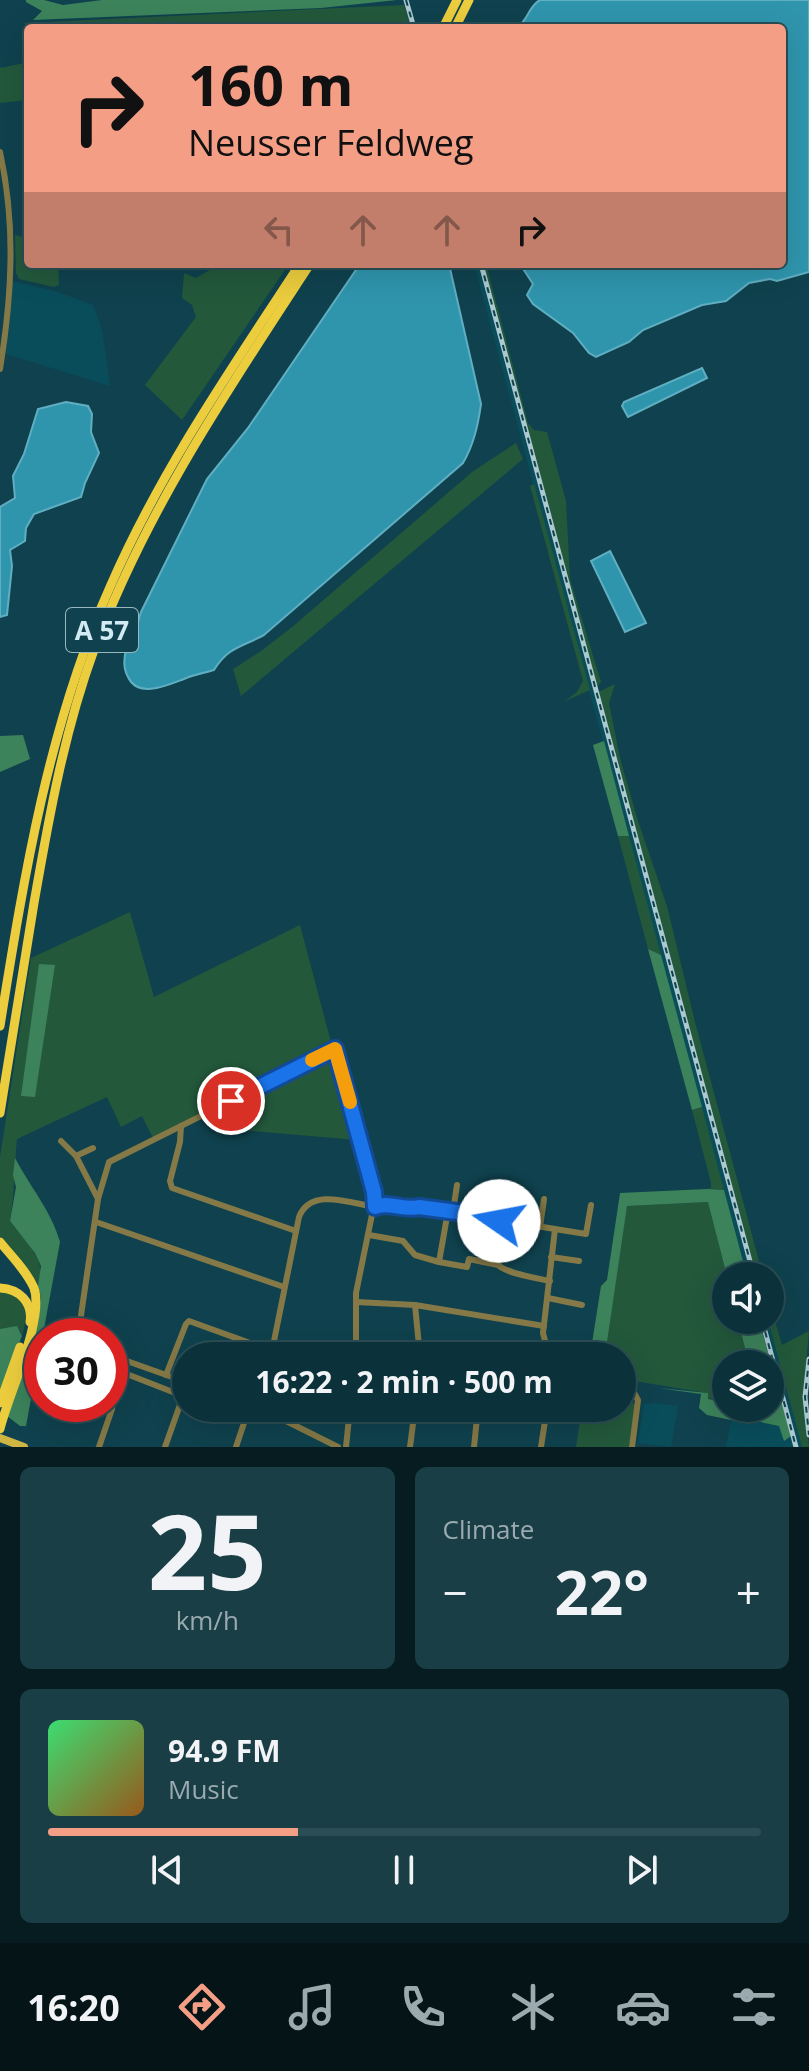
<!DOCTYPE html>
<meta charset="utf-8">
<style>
:root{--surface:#0b323a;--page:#193e45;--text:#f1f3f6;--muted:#9aaaaf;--line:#2b4d54;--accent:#f49e86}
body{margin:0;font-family:"Open Sans",sans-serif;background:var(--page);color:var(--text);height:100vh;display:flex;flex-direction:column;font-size:30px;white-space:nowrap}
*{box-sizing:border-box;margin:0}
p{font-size:26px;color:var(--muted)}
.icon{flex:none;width:44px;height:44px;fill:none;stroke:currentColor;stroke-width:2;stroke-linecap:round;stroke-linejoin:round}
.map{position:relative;height:1447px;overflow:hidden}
.sheet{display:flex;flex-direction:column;gap:20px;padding:20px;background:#061c20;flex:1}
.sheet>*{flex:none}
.guide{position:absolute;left:24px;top:24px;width:762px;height:244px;border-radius:8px;box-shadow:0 8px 32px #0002,0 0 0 2px var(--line);background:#f49e86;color:#111;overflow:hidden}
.tools{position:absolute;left:712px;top:1262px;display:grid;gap:16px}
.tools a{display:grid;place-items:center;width:72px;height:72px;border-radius:50%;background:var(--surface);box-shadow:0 8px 32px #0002,0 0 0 2px var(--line);font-size:40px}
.speed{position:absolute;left:24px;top:1318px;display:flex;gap:16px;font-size:40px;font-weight:700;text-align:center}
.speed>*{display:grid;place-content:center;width:104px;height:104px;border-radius:50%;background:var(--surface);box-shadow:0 8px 32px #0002,0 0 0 2px var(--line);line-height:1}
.speed .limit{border:12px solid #d22;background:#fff;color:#111}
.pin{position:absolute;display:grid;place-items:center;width:68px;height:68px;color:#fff;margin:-34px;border:4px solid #fff;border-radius:50%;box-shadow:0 2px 8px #0007}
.me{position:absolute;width:88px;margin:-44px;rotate:282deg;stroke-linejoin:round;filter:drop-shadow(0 0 6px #0008)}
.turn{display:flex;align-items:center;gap:28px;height:168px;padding:0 32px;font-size:36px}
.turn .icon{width:104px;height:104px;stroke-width:2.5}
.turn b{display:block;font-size:56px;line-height:68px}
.lanes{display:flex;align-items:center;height:76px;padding:0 32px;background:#0003;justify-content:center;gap:40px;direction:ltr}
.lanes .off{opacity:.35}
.big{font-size:60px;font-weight:700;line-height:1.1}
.sheet .card{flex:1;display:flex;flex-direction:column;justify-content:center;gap:12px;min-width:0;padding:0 28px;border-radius:12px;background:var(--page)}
.sheet .dial{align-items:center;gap:0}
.dial b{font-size:104px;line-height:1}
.song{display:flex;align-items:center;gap:24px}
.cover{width:96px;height:96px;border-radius:12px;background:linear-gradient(135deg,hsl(140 70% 55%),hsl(30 70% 35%))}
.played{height:8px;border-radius:4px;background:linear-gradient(90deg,var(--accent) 35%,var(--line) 35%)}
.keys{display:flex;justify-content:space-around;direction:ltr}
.heat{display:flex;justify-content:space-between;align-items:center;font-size:44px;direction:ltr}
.sheet .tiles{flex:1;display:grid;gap:20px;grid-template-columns:1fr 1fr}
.card:last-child{grid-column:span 2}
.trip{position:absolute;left:172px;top:1342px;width:464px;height:80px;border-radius:40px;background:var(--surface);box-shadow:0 8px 32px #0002,0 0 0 2px var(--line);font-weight:700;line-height:80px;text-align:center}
.menu{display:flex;height:128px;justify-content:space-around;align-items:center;background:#041417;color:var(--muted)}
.menu .icon{width:56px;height:56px}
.menu .active{color:var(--accent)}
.menu b{font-size:36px;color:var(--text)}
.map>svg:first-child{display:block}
.built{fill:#094d5b}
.green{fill:#23583b}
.forest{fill:#3c835b}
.water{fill:#2f95ad;stroke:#60aec1;stroke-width:2}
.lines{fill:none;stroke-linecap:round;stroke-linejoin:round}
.minor{stroke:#857947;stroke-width:6}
.major{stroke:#cfb644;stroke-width:8}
.highway{stroke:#eccd3e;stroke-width:9}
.rail-casing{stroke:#acc9d1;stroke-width:5}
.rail{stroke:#0f424e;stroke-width:2;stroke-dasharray:6;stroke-linecap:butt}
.route-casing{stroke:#114b97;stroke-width:20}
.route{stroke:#1a73e8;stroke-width:14}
.slow{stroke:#f59e0b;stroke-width:14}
.labels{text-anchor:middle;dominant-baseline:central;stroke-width:8;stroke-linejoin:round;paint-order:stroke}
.shield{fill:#0f424e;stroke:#98b8c0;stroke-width:2}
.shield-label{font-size:26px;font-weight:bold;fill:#d2eaf1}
</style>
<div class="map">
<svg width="809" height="1447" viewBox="0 0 809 1447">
<rect width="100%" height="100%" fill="#0f424e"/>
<g class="built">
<polygon points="474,264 483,264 756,1276 747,1276"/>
<polygon points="12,281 58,292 93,305 102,330 110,386 3,353"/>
<polygon points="759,1320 768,1320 802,1447 726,1447 732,1416 780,1426 791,1436"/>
<polygon points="656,1403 678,1406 671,1447 638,1443 644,1404"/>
</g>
<g class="green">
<polygon points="404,5 411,28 350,28 336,24 334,28 28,28 28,44 26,43 25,23"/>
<polygon points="28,62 28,100 0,103 0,66 1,68"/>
<polygon points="15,235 28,238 28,264 58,264 59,285 54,287 19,279 16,273"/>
<polygon points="220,264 289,264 182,420 145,385 196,317 192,305 182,298 184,273 196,278"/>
<polygon points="483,264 486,264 528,423 534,430 547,432 566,501 570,579 601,682 597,687"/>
<polygon points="516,443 523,459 241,696 233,669 261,651 291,628 472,472"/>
<polygon points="534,484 590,690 565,701 577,692 583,681 530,486"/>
<polygon points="615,684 609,703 620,758 638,821 667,906 695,1022 763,1276 756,1276 598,692"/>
<polygon points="618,836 629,836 661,955 648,949"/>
<path d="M130 912 154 997 300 925 332 1046 330 1050 153 1138 142 1116 121 1127 107 1097 17 1139C14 1168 15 1192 10 1221 24 1242 50 1259 37 1287L0 1236V1157L31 958Z"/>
<polygon points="334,1057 358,1140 229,1129 232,1109 212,1117 213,1111 318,1059 321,1062"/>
<polygon points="702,1107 724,1190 707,1189 711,1188 711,1183 692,1110"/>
<polygon points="709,1202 727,1276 726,1320 738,1320 749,1364 726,1364 726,1402 707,1398 707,1393 622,1379 622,1356 605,1356 626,1206"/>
<path d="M0 1292C27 1296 29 1314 22 1336L20 1330 0 1329Z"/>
<polygon points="770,1304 782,1345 809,1331 803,1397 809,1447 802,1447 768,1320"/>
<polygon points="622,1391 635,1405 629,1447 576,1447 582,1408 622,1408"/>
</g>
<g class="forest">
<polygon points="26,0 44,0 63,5 102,0 397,0 321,8 33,20 42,11 26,2"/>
<polygon points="23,735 30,759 0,772 0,736"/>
<polygon points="604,741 629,836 618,836 593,745"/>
<polygon points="648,949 661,955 702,1107 692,1110"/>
<polygon points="39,964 55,965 35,1097 21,1096"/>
<path d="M15 1158C30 1187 51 1210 60 1242L26 1426H20L7 1416 38 1324 41 1298 38 1286 41 1266 35 1253 10 1221 16 1187 13 1175Z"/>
<polygon points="707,1189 724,1190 747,1276 727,1276 708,1202 627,1206 605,1356 590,1356 601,1286 607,1280 620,1193"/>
<polygon points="738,1320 759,1320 791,1436 784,1441 779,1426 732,1416 731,1420 707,1415 699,1408 701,1394 658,1388 708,1393 708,1399 726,1402 726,1408 770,1408 770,1364 749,1364"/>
<polygon points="17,1326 22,1336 0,1392 0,1329"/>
</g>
<g class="water">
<path d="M540 0H809V272L777 281 770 279 749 283 726 301 702 305 643 330 629 342 596 357 589 353 573 333 533 304 527 295 533 284 520 264H782V28H516C528 22 528 6 540 0Z"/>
<path d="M360 264H449L481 404C478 425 474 444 463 463L264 635C242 647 228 647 214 670 204 673 193 675 184 679 168 685 138 699 128 677 123 668 124 656 127 647 130 638 130 644 134 636 137 629 138 620 141 612L207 479 248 428Z"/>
<polygon points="702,368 707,378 628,417 622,406 624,402"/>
<polygon points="66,402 88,406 92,414 91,432 99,453 85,483 81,497 34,514 26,528 25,541 10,550 12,566 7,615 0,617 0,507 15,498 13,476 24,454 38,409"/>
<polygon points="610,551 646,623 625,632 591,561"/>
</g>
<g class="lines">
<g class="minor">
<path d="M0 152C16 225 12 296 0 369"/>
<polyline points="335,1047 375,1200 356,1293 356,1356"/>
<polyline points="181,1126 180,1142 170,1181 172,1188 296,1231"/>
<polyline points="61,1141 76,1156 98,1199"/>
<polyline points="76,1156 93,1148"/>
<polyline points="453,1212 457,1185"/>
<polyline points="499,1221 503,1193"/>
<polyline points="96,1222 284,1287"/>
<polyline points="540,1227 544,1199"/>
<polyline points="555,1229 586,1234 591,1205"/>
<polyline points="369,1235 403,1241 415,1255 439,1262 448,1211"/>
<polyline points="551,1257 579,1261"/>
<polyline points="439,1262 467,1267 469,1259 498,1265 507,1222"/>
<path d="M498 1265C508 1274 536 1278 550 1281"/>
<polyline points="548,1298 582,1305"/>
<polyline points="356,1302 415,1305 544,1326"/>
<polyline points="415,1305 420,1356"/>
<polyline points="78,1336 98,1199 109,1162 335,1049"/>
<polyline points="110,1355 186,1382"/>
<path d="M271 1356 299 1217C311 1187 350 1203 375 1207 389 1201 404 1211 419 1207L555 1229 543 1333 549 1356"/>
<polyline points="119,1371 183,1396"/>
<polyline points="166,1375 186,1324 189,1321 272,1351"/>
<polyline points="622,1388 633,1391 638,1400 632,1447"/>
<polyline points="99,1447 112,1409 122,1359"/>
<polyline points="165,1447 186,1388"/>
<polyline points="236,1447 249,1408 282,1419 338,1447"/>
<polyline points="346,1447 350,1408"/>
<polyline points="410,1447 415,1408"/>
<polyline points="474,1447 478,1408"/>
<polyline points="541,1447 547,1408"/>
</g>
<polyline class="major" points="0,1438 24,1447"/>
<g class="highway">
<polyline points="443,28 457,0"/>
<polyline points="455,28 469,0"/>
<path d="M0 1026C24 877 48 726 110 587 160 472 231 369 300 264"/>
<path d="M0 1113C11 1043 22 973 34 903 49 817 64 732 94 650 146 510 229 388 310 264"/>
<path d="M0 1242C12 1257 26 1270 34 1288 45 1319 8 1395 0 1429"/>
<path d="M0 1288C19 1289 33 1302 30 1322"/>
<polyline points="0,1403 20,1347"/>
</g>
<defs>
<g id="rail">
<polyline points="406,0 414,28"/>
<polyline points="481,264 754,1276"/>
<polyline points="762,1320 796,1447"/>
<polyline points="809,1359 805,1397 809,1435"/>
</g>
</defs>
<use href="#rail" class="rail-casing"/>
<use href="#rail" class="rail"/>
</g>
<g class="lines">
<defs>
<path id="route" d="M231 1101 335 1049 374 1192 375 1207C389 1201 404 1211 419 1207L479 1215 482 1219 499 1221"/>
</defs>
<use href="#route" class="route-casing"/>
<use href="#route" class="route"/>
<polyline class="slow" points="312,1060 335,1049 350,1102"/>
</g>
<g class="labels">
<rect class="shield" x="66" y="608" width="72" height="44" rx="6"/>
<g class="shield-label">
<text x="102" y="630">A 57</text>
</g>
</g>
</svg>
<div class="tools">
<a><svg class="icon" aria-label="sound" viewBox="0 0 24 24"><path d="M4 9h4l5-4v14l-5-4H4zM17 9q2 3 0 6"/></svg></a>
<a><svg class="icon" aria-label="layers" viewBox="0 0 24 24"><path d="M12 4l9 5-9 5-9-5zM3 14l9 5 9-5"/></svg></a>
</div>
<div class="speed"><div class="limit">30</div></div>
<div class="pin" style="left:231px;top:1101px;background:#d93025"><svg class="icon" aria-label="arrive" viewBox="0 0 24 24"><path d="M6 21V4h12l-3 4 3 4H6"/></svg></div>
<svg class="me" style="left:499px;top:1221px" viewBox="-20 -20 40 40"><circle r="19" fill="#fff"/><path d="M0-13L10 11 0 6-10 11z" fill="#1a73e8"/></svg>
<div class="trip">16:22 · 2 min · 500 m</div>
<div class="guide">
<div class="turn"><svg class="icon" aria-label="right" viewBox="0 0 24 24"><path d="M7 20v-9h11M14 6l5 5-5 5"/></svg><div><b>160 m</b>Neusser Feldweg</div></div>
<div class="lanes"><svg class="icon off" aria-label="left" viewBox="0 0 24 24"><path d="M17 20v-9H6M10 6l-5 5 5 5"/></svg><svg class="icon off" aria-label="ahead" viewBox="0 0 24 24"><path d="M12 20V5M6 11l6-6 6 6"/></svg><svg class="icon off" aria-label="ahead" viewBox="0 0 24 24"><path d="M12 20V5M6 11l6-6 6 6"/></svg><svg class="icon" aria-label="right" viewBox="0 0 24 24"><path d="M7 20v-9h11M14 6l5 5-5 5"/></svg></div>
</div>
</div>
<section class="sheet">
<div class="tiles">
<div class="card dial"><b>25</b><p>km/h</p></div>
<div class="card"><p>Climate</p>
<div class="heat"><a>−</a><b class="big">22°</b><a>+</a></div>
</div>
<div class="card">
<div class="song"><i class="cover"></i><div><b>94.9 FM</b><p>Music</p></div></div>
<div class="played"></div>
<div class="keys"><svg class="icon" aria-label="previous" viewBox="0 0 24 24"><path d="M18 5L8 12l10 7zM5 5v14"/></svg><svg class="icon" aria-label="pause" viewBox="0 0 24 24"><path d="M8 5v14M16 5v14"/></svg><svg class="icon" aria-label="next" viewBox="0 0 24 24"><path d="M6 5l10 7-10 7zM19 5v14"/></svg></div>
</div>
</div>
</section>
<nav class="menu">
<b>16:20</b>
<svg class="icon active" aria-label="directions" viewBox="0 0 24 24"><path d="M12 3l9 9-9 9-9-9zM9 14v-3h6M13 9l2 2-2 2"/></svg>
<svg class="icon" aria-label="music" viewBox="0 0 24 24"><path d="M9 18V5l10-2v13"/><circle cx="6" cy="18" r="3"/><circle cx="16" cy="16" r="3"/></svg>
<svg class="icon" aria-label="phone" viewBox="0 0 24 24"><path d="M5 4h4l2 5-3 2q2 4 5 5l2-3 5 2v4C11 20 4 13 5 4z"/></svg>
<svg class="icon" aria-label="climate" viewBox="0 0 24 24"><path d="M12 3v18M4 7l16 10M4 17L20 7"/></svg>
<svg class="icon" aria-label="car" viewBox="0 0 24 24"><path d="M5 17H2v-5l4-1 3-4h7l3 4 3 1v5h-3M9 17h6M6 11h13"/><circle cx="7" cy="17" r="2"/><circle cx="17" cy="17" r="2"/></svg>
<svg class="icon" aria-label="filters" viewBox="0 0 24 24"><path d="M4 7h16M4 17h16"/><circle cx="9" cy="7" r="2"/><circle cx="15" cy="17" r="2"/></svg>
</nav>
